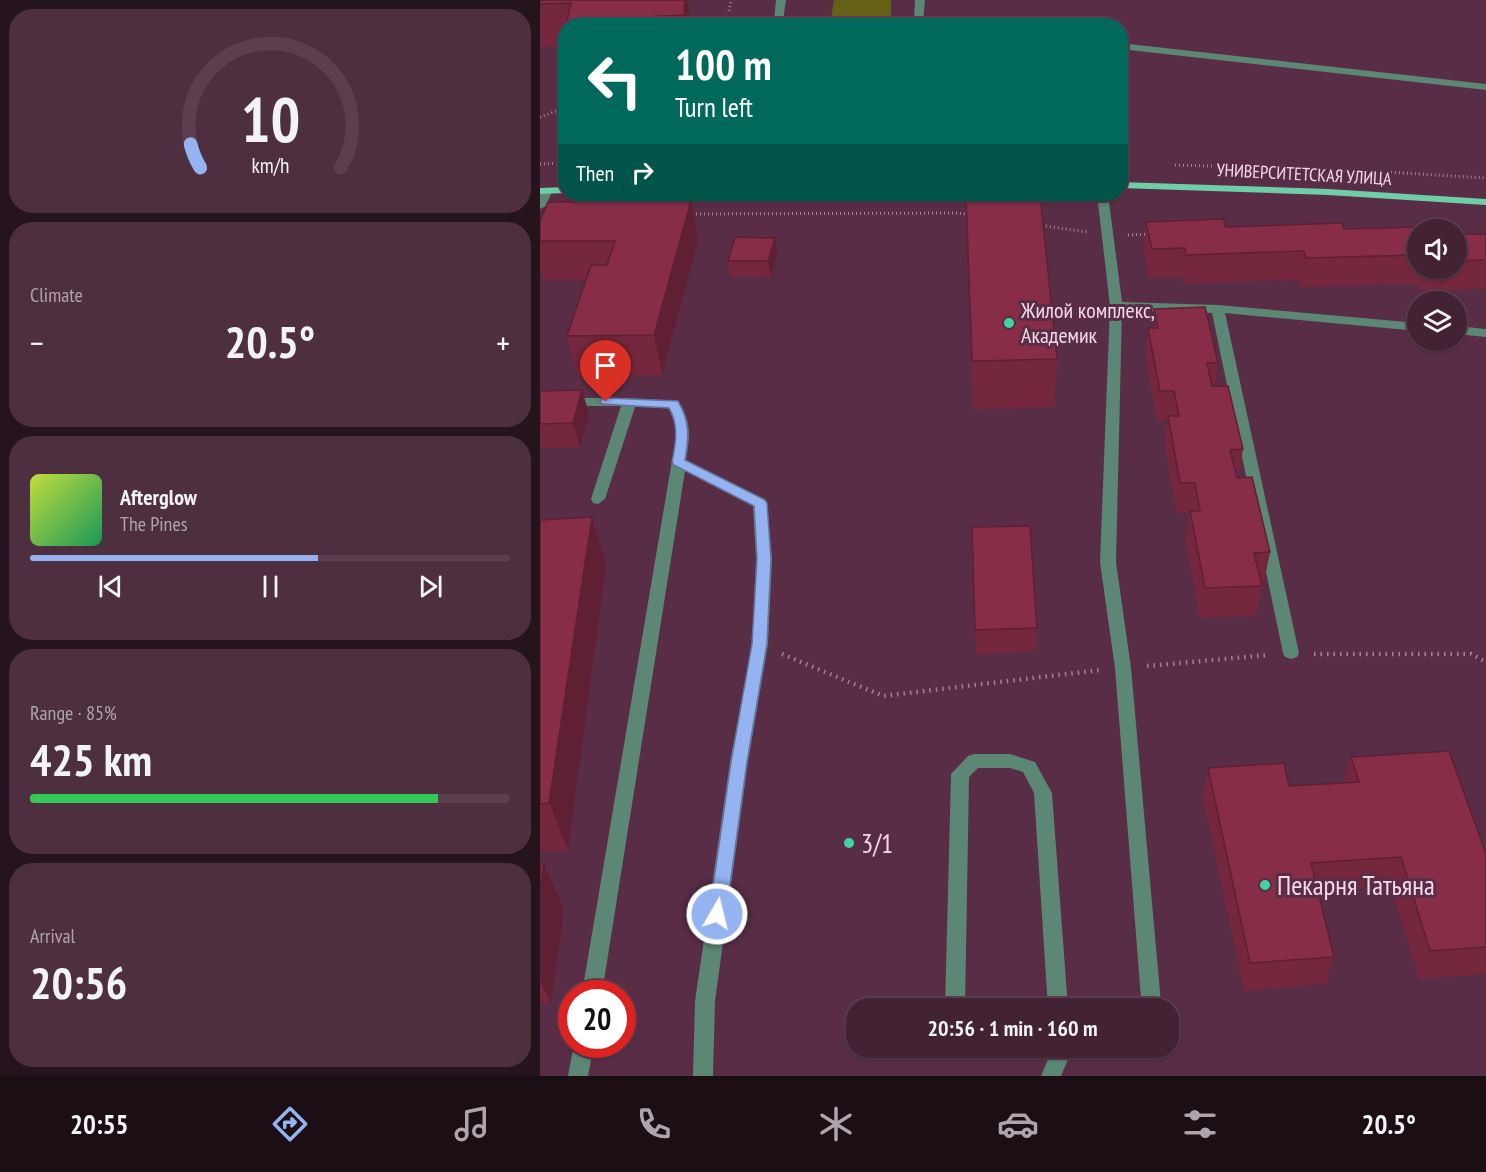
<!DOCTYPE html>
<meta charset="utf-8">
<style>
:root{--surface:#432234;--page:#4d2f40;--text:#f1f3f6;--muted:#afa4ac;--line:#5b3f4f;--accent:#95b2f1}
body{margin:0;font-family:"PT Sans Narrow",sans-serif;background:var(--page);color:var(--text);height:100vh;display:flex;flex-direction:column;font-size:22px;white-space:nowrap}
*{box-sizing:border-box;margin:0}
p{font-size:20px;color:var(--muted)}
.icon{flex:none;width:33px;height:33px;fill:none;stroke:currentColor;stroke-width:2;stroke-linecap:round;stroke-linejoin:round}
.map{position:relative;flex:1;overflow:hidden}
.sheet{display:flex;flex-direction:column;gap:9px;padding:9px;background:#25131d;width:540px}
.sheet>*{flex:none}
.banner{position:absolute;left:18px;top:18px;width:570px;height:183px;border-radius:24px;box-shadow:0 2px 4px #0004,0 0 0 2px var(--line);background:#00695c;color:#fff;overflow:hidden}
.controls{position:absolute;left:867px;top:219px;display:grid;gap:12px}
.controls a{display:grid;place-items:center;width:60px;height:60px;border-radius:50%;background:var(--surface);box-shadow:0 2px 4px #0004,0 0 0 2px var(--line);font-size:30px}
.speed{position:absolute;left:18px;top:980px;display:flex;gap:12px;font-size:30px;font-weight:700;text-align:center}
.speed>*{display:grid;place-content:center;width:78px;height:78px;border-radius:50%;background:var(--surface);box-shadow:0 2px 4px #0004,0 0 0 2px var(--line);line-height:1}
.speed .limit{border:9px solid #d22;background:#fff;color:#111}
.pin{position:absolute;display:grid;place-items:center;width:51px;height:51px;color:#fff;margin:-62px -26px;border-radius:50% 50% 50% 0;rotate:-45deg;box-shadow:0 0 6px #0007}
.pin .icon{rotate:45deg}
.me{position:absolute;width:66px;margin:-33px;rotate:8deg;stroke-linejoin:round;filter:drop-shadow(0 0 4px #0008)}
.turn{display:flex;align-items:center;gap:21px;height:126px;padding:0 18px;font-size:27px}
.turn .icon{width:78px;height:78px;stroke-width:2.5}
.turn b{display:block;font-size:42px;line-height:51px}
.then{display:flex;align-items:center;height:57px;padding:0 18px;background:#0003;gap:12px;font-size:22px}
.big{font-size:45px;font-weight:800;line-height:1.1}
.sheet .card{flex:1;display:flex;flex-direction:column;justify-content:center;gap:9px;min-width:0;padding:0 21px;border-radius:24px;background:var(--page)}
.sheet .dial{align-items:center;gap:0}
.dial svg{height:156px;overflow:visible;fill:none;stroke:var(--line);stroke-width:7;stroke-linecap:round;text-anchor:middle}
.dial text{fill:var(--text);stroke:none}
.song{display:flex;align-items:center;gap:18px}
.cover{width:72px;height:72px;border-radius:9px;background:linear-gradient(135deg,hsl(70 70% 55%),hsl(150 70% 35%))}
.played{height:6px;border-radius:3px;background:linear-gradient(90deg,var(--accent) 60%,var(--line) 60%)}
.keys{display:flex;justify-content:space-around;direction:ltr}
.heat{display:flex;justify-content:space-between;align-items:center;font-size:33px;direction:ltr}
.charge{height:9px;border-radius:4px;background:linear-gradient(90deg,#34c759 85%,var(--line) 0)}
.trip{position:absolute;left:306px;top:998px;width:333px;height:60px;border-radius:24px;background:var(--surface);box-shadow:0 2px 4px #0004,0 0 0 2px var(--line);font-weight:800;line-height:60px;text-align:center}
.tabs{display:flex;height:96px;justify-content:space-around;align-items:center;background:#1b0e15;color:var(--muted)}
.tabs .icon{width:42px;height:42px}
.tabs .selected{color:var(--accent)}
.tabs b{font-size:27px;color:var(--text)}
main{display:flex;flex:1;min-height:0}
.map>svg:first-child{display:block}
.green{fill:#646016}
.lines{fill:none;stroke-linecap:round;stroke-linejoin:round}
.path-far1{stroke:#a68195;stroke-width:3;stroke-dasharray:1 3;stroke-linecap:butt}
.path{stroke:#a68195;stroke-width:4.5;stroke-dasharray:1.5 5;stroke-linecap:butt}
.minor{fill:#5b8774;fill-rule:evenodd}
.major{fill:#6fcea8;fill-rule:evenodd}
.wall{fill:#74273d;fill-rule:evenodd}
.shaded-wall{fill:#5e2032}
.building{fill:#872d47;stroke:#5e2032;stroke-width:1.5}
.route{fill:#95b2f1;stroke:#61749d;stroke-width:1.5}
.poi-dot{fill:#40d4a2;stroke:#592d46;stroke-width:2}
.labels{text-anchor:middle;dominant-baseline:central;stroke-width:6;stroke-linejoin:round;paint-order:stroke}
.far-street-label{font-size:18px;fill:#f6d9e7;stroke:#592d46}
.poi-label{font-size:22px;fill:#f6d9e7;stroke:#592d46;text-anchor:start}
.near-poi-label{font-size:27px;fill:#f6d9e7;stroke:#592d46;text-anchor:start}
</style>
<main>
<section class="sheet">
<div class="card dial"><svg viewBox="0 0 100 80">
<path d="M14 69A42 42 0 1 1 86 69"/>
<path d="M14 69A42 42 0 0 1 9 57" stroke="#95b2f1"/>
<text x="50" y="56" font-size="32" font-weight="700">10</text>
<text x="50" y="72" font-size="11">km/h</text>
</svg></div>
<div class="card"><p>Climate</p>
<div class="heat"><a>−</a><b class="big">20.5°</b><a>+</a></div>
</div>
<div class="card">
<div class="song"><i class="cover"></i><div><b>Afterglow</b><p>The Pines</p></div></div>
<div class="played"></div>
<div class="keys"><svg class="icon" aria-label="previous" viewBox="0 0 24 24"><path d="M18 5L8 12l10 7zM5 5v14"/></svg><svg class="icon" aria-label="pause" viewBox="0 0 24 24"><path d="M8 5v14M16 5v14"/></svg><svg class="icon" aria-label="next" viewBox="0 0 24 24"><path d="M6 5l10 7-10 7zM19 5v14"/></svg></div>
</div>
<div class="card"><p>Range · 85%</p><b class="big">425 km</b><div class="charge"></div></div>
<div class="card"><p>Arrival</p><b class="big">20:56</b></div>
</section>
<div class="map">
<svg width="946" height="1076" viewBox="0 0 946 1076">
<rect width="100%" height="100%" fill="#592d46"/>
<polygon class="green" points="294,0 351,0 351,17 291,18"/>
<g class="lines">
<g class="path-far1">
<polyline points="189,11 191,0"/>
<polyline points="0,117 26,108"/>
<polyline points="0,164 26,163"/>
<polyline points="635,165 812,170 946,178"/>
<polyline points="148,214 418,213 432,215"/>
<polyline points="498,225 547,232"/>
<polyline points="588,235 610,234"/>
</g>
<g class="path">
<polyline points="242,654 343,696 560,670"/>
<polyline points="774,654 931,654 946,662"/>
<polyline points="607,666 728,655"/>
</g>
<g class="minor">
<polygon points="236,0 246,0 243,21 374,20 375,0 385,0 383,21 401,26 193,26 197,23 234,21"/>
<polygon points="580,43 946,84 946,90 580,49"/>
<polygon points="6,188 12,191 6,206 0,209 0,192"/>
<polygon points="557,194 568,194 582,302 678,305 878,323 878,331 685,313 759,653 757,657 751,659 745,657 743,653 672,313 582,310 576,562 591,668 621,1003 619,1008 590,1008 593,1001 601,998 575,668 560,562 570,306"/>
<polygon points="916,326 946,329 946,337 916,334"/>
<path d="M0 398H89L138 401C152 423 150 435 146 460L225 499 227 503 232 559 228 644 208 762 175 1001 173 1076H153L155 1001 190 762 212 644 216 559 213 506 145 471 62 993H42L136 437 134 417 129 408 95 407 65 499 58 504 53 503 51 499 81 406H0Z"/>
<polygon points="434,754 470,754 495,762 512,793 528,1008 508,1008 494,793 483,772 470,768 438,768 429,777 425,1008 405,1008 411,774 428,756"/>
<polygon points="34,1044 54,1044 48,1076 28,1076"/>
<polygon points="513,1047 537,1047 534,1054 529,1057 521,1076 501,1076"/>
</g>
<g class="major">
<polygon points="580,182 788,189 946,199 946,205 788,195 580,188"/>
<polygon points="26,187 26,193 0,194 0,188"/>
</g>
</g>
<g class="wall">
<polygon points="0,0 147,0 151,26 26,26 26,46 0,47"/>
<polygon points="426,194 517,359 515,407 433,410"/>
<path d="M683 219 686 227 802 223 804 229 921 226 925 234H946V289L881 291 877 284 761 287 759 280 643 284 642 277 609 278 604 251 606 222ZM878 230H916V268H878Z"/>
<polygon points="0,221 158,240 122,375 37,376 27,336 46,280 3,280 0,270"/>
<polygon points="237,253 231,277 190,276 188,261"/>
<polygon points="614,309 678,363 675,386 703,449 698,478 730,552 724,582 721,582 722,586 716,616 660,618 646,541 649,513 637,513 625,446 627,421 617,421 606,358 608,328 613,328"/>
<polygon points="0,391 49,414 40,447 0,448"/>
<polygon points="0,520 66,565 28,850 0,852"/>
<polygon points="432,527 497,628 496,651 436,654"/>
<polygon points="811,757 946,854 946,974 879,979 851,885 778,890 794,957 786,984 704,991 663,797 668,768 749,786 804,782"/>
<polygon points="0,864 4,864 24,910 11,1003 0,1004"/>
</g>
<g class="shaded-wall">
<polygon points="145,0 147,0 151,26 146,26 144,15"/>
<polygon points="151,201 158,240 122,375 114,335"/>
<polygon points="235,238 237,253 231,277 228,261"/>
<polygon points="42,390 49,414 40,447 33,423"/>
<polygon points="52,517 66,565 28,850 9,803"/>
<polygon points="4,864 24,910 11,1003 0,980 0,891"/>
</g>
<g class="building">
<polygon points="0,0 145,0 144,15 27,21 31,3 0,4"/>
<polygon points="426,194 500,194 517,359 432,361"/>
<polygon points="151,201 114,335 27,336 51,265 67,265 75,241 0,241 0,221 8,202"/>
<polygon points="683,219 686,227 802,223 804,229 921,226 925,234 946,234 946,260 916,261 916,230 878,230 878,255 766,258 764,251 646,255 645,248 612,249 606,222"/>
<polygon points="195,237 235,238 228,261 188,261"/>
<polygon points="665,307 678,363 667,363 672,386 688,386 703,449 690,450 697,478 712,477 730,552 714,553 722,586 665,588 650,511 660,511 655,483 640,483 628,416 639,416 634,391 620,391 608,328 618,328 614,309"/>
<polygon points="42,390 33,423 0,424 0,391"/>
<polygon points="52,517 9,803 0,804 0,520"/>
<polygon points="490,526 497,628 435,630 432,527"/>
<polygon points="909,751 946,854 946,947 890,951 861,857 771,863 794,957 710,963 668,768 744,763 749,786 819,782 811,757"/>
<polygon points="0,864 4,864 0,891"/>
</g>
<path class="route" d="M66 398 138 401C150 421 149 437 145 460L225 500 227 503 231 559 227 644 207 762 186 914 183 920 177 922 171 920 169 914 191 762 212 644 217 559 214 506 134 465 132 462C136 443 139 425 129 408L62 404 60 402 62 399Z"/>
<g class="poi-dot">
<circle cx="469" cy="323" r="6"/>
<circle cx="309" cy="843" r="6"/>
<circle cx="725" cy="885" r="6"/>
</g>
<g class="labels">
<g class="far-street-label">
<text transform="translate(764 174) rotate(3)">УНИВЕРСИТЕТСКАЯ УЛИЦА</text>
</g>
<g class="poi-label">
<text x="481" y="310">Жилой комплекс,<tspan x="481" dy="25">Академик</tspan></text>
</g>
<g class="near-poi-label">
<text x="321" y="843">3/1</text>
<text x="737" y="885">Пекарня Татьяна</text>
</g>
</g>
</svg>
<div class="controls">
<a><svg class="icon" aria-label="sound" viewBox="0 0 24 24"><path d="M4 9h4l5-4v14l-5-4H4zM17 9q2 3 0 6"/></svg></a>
<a><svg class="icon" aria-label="layers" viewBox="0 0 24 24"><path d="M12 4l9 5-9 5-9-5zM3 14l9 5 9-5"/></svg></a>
</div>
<div class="speed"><div class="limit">20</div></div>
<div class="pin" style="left:66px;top:402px;background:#d93025"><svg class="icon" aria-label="arrive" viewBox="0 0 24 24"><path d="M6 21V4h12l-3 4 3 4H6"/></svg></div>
<svg class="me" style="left:177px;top:914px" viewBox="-20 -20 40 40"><circle r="17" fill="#95b2f1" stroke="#fff" stroke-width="3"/><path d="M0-11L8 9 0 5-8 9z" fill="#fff"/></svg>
<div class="trip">20:56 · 1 min · 160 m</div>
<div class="banner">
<div class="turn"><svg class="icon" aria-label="left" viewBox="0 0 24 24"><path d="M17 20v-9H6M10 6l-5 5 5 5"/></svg><div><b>100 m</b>Turn left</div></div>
<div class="then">Then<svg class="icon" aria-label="right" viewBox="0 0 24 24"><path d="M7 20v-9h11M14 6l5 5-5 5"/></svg></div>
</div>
</div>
</main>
<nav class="tabs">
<b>20:55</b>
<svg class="icon selected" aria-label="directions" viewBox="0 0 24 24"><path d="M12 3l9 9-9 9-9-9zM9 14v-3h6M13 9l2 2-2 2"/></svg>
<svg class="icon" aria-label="music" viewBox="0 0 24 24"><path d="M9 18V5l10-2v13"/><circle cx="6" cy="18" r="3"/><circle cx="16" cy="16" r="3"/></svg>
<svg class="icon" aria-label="phone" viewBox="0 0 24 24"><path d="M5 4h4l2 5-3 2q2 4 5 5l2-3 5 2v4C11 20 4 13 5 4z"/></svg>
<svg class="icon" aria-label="climate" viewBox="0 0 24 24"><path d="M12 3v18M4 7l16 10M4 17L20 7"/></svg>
<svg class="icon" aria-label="car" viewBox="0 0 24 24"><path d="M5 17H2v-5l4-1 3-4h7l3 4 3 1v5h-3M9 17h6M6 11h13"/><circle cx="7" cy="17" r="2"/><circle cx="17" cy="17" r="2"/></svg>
<svg class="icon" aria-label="filters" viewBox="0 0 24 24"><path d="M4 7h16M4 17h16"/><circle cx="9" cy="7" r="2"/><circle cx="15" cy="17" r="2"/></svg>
<b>20.5°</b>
</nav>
